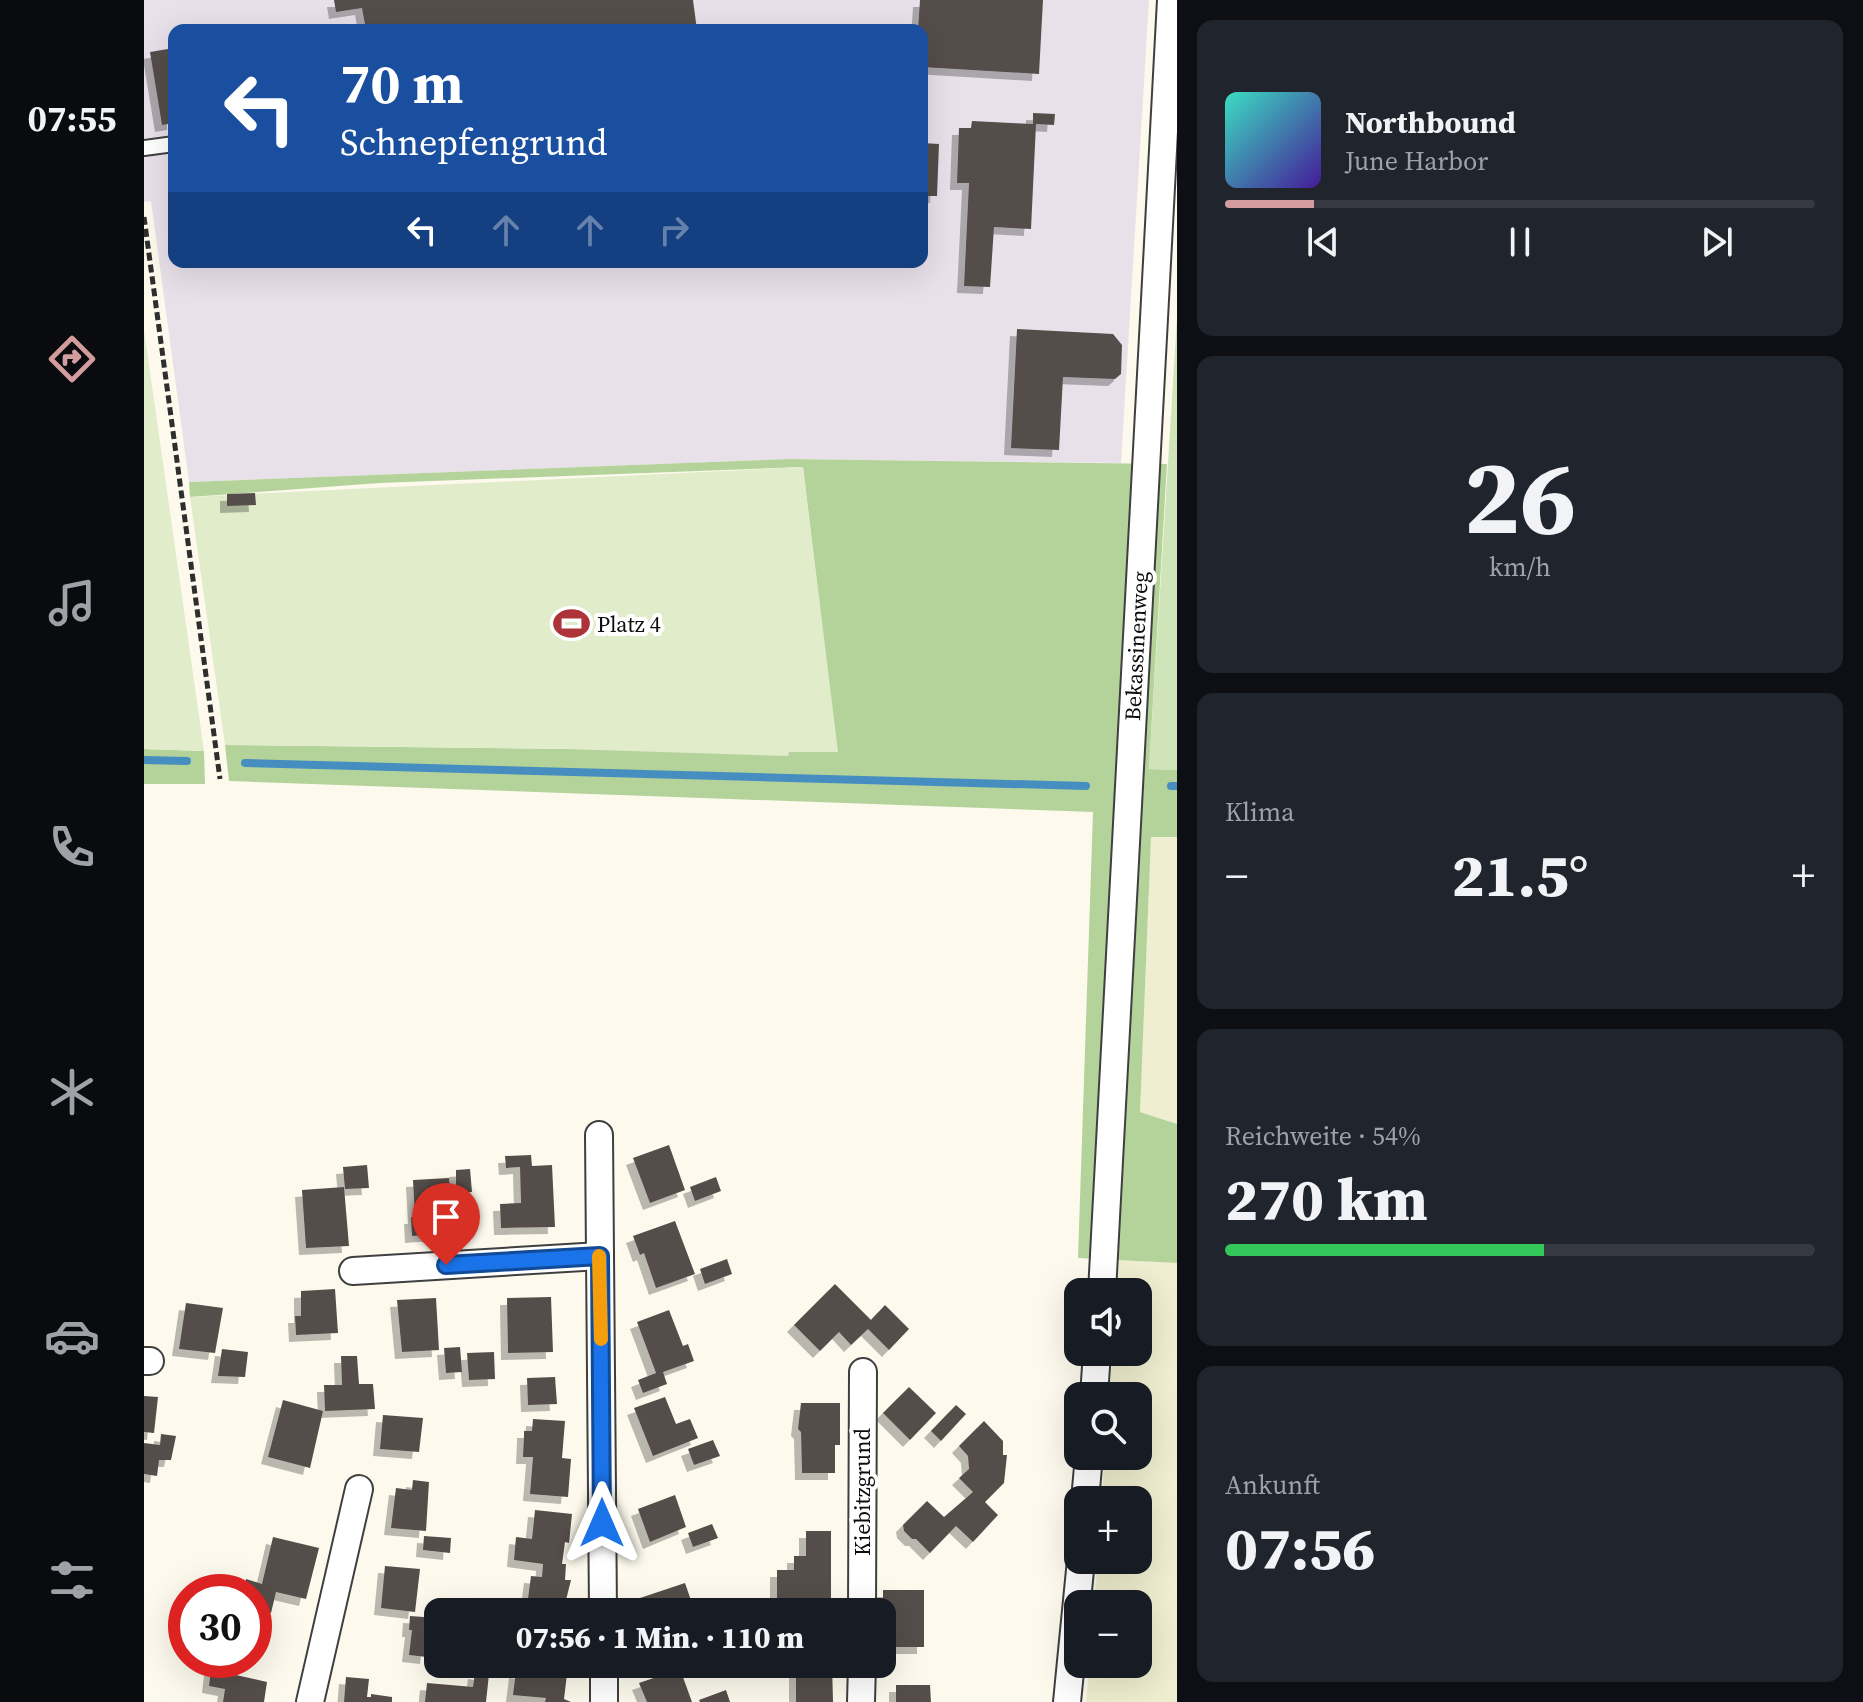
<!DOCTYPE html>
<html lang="de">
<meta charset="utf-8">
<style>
:root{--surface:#171b24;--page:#20242c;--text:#f1f3f6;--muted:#9ea1a6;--line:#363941;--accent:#d39da0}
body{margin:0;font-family:"Source Serif 4",serif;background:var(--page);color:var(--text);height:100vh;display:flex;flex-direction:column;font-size:30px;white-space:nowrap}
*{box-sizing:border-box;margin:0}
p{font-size:26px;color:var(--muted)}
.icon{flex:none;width:44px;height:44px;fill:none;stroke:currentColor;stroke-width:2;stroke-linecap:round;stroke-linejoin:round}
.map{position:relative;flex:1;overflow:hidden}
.side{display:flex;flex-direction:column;gap:20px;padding:20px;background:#0d0f14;width:686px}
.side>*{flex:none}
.guide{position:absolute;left:24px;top:24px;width:760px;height:244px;border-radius:16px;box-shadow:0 8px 32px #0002;background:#1a4fa0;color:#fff;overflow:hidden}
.tools{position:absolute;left:920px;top:1278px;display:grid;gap:16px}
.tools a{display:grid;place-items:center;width:88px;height:88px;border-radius:16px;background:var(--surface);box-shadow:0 8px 32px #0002;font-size:40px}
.speed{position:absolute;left:24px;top:1574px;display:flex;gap:16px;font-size:40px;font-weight:700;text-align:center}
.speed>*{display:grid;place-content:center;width:104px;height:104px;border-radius:50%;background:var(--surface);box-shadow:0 8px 32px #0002;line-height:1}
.speed .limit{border:12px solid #d22;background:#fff;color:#111}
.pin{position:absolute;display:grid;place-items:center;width:68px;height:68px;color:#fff;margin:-82px -34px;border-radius:50% 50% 50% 0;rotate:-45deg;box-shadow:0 0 8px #0007}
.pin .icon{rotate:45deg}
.me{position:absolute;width:88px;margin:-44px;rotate:0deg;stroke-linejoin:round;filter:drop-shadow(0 0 6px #0008)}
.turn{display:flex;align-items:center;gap:28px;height:168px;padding:0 40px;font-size:36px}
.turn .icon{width:104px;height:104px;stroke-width:2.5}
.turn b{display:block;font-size:56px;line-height:68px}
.lanes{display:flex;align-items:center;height:76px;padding:0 40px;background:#0003;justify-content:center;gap:40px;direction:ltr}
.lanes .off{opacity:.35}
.big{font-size:60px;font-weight:800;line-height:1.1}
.side .widget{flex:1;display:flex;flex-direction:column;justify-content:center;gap:12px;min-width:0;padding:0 28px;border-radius:16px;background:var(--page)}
.side .dial{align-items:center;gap:0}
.dial b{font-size:104px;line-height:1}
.song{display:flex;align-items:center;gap:24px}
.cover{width:96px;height:96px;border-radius:12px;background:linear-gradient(135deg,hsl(170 70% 55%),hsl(260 70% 35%))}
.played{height:8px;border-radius:4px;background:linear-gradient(90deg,var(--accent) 15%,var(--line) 15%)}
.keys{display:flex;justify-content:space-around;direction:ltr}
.heat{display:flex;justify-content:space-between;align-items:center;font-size:44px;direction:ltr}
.charge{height:12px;border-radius:6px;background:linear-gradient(90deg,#34c759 54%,var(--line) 0)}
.trip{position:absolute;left:280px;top:1598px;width:472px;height:80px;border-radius:16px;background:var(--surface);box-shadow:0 8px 32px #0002;font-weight:800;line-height:80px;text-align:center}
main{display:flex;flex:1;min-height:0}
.tab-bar{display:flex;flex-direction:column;width:144px;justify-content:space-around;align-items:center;background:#090b0e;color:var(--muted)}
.tab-bar .icon{width:56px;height:56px}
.tab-bar .current{color:var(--accent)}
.tab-bar b{font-size:36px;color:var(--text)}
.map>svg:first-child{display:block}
.industrial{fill:#e9e1ea;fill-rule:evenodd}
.farmland{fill:#f0eed0}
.green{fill:#d0e4ba}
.forest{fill:#b4d39b}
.pitch{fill:#e1eccb}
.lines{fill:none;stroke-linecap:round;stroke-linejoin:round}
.stream{stroke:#468ebf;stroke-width:8}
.building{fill:#544e4a;filter:url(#shadow)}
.service-casing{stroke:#3f3f3f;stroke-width:18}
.minor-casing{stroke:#3f3f3f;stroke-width:30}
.path{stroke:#2e2e2e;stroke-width:5;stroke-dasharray:8 4;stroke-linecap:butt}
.service{stroke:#fff;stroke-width:14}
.minor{stroke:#fff;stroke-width:26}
.route-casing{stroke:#114b97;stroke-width:20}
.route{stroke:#1a73e8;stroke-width:14}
.slow{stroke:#f59e0b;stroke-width:14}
.labels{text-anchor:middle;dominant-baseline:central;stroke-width:8;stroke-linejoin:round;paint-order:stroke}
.poi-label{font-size:22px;fill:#0c0c0c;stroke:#fff;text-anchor:start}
.street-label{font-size:22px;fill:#0c0c0c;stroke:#fff}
</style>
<main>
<nav class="tab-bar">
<b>07:55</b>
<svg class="icon current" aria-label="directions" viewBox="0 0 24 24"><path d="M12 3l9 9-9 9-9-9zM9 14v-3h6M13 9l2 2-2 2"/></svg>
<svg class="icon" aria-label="music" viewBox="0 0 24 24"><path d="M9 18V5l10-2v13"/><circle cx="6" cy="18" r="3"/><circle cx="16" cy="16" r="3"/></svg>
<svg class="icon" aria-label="phone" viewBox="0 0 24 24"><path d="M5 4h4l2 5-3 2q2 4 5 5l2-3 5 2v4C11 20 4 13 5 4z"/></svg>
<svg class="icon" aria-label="climate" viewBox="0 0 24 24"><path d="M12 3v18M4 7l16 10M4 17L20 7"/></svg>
<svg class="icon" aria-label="car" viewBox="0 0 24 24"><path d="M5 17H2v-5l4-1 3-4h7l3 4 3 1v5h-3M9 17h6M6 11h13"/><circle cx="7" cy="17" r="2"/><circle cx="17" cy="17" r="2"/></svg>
<svg class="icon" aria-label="filters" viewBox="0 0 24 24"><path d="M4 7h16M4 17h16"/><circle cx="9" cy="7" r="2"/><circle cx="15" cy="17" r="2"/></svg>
</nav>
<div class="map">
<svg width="1033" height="1702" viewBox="0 0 1033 1702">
<defs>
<filter id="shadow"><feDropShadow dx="-7" dy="7" stdDeviation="0" flood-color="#0004"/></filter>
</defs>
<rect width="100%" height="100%" fill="#fdfaed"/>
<path class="industrial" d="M0 0H1005L977 463 644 459 45 482 7 201 0 202ZM30 30H778V262H30Z"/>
<g class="farmland">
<polygon points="1007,836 1033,837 1033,1124 996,1112"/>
<polygon points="975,1260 1033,1263 1033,1702 942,1702 946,1664 994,1664 994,1604 950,1604 954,1560 994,1560 994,1500 958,1500 961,1456 994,1456 994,1396 965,1396 969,1352 994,1352 994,1292 973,1292"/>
</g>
<polygon class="green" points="1033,318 1033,770 1005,769"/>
<g class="forest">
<polygon points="644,459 1023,464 1005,769 1033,770 1033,837 1007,837 996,1112 1033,1124 1033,1263 934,1258 949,812 85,781 81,745 693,752 659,467 236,483 46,497 45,482"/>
<polygon points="0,749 60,751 61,784 0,784"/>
</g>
<g class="pitch">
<polygon points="0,330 60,751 0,749"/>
<polygon points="659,467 694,752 645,752 644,756 422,749 81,745 46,497"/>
</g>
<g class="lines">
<g class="stream">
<polyline points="0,760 43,761"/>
<polyline points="101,763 942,786"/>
<polyline points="1027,786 1033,786"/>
</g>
</g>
<g class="building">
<polygon points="190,0 549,0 553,30 222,30 218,8 192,12"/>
<polygon points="776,0 899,0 895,74 778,67 778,30 774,30"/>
<polygon points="30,48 30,123 18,125 6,52"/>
<polygon points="889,113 911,114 910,125 892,124 887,229 850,227 846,287 820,286 825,183 813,183 815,128 827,128 828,121 889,124"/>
<polygon points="778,143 795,144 793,196 778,196"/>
<polygon points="873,329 969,334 978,345 977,374 971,379 919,377 915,450 867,448"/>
<polygon points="111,493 112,505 83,506 83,494"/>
<polygon points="525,1145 541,1190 506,1203 489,1158"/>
<polygon points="387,1155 388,1166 408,1165 411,1227 357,1228 356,1204 377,1203 376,1167 362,1168 361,1156"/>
<polygon points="223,1165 225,1188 201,1189 199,1167"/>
<polygon points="326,1169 328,1192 312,1193 312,1170"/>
<polygon points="572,1177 577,1191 551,1201 546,1187"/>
<polygon points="305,1178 309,1233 268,1236 267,1217 271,1217 269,1180"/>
<polygon points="200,1187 205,1246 162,1248 158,1190"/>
<polygon points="531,1221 551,1274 512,1288 500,1253 496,1255 489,1236"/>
<polygon points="583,1259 588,1274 561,1284 556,1269"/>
<polygon points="691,1284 727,1320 741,1305 765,1329 745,1350 724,1329 707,1345 695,1332 676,1351 650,1325"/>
<polygon points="191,1289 194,1333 152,1335 151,1316 157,1316 157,1291"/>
<polygon points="407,1297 409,1352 364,1353 363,1298"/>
<polygon points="292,1298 295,1350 258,1352 253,1300"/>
<polygon points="42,1303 79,1308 71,1353 35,1349"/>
<polygon points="525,1310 539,1346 544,1344 550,1361 519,1372 523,1384 499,1393 494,1380 512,1373 493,1322"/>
<polygon points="316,1347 318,1372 302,1373 300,1348"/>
<polygon points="78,1349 104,1352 101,1377 74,1376"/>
<polygon points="350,1352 351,1379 325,1380 323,1353"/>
<polygon points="197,1356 213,1356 215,1384 229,1384 231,1409 181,1411 180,1385 198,1385"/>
<polygon points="411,1377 413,1404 384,1405 383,1378"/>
<polygon points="765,1387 792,1413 766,1440 739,1413"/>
<polygon points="0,1396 14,1397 10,1433 0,1432"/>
<polygon points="521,1397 532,1424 546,1419 554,1438 509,1456 490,1408"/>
<polygon points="139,1400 179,1411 166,1468 124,1457"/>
<polygon points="657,1403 696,1403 696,1445 691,1445 691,1473 658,1473 657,1432 654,1429"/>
<polygon points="812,1405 822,1414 797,1441 787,1431"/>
<polygon points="239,1415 279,1418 275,1452 236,1449"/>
<polygon points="389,1419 421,1421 418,1458 427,1459 424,1497 386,1494 389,1457 379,1457 380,1435 380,1431 388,1431"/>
<polygon points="840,1421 859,1441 859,1455 863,1455 860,1483 841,1502 854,1515 829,1542 812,1526 786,1553 772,1539 768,1539 760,1531 759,1525 783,1501 800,1517 829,1492 815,1478 825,1469 824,1456 815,1446"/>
<polygon points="17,1434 32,1436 27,1460 15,1460 13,1476 0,1474 0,1443 16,1445"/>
<polygon points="569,1440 576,1456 550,1465 544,1449"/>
<polygon points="269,1480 285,1482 282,1531 247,1528 252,1488 268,1490"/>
<polygon points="531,1495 542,1527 506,1542 494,1509"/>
<polygon points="391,1510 428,1514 425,1543 421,1542 418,1564 422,1564 421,1580 427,1580 419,1612 364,1612 365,1604 383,1606 387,1576 398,1577 399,1564 370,1560 372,1537 388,1539"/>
<polygon points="568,1524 574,1538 549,1547 544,1533"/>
<polygon points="662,1531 687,1531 687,1608 633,1607 633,1570 650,1570 650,1556 662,1556"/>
<polygon points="280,1536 307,1538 306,1553 279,1550"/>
<polygon points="129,1537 175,1548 162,1599 132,1592 127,1613 110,1609 110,1592 99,1592 102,1579 118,1584"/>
<polygon points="241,1566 276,1569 271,1612 237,1608"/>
<polygon points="541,1583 551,1612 498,1612 493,1599"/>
<rect x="739" y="1590" width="41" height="57"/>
<polygon points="266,1616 293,1618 291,1633 286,1632 283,1657 265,1655 268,1630 265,1630"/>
<polygon points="68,1660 85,1660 83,1673 123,1682 120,1702 79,1702 81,1689 65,1686"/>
<polygon points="392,1664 428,1664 427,1675 423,1674 420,1699 427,1702 401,1702 402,1698 369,1695 372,1671 391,1673"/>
<polygon points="652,1664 688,1664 689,1702 652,1702"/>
<polygon points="536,1669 548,1702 503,1702 495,1683"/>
<polygon points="331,1672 345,1674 342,1702 281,1702 283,1683 329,1687"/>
<polygon points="202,1677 225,1679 223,1697 227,1697 227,1694 248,1697 248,1702 200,1702"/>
<polygon points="752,1685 786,1685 787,1702 752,1702"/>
<polygon points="582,1690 586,1702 556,1702 555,1700"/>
</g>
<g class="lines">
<defs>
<polyline id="service" points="0,148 30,144"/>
<g id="minor">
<polyline points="455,1135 459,1612"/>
<polyline points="209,1271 456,1256"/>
<polyline points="958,1292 1027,0"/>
<polyline points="0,1361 6,1361"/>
<polyline points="950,1396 953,1352"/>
<polyline points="941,1500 945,1456"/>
<polyline points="718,1612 719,1372"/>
<polyline points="460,1664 460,1702"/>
<polyline points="166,1702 215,1489"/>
<polyline points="717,1702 718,1664"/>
<polyline points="923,1702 937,1560"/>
</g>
</defs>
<use href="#service" class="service-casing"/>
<use href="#minor" class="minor-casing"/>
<polyline class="path" points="0,217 76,779"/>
<use href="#service" class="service"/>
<use href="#minor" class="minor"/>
</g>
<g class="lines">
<defs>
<polyline id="route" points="302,1265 456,1256 458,1523"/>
</defs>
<use href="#route" class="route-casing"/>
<use href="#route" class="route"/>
<polyline class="slow" points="455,1256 457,1339"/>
</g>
<defs>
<symbol id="stadium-bare" viewBox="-9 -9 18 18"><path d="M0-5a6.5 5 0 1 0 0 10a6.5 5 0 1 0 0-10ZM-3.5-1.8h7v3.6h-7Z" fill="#ae3338" stroke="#fff" stroke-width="2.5" paint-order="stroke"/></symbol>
</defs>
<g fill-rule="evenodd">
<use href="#stadium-bare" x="402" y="598" width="51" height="51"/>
</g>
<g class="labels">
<g class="poi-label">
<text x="453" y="624">Platz 4</text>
</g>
<g class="street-label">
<text transform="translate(992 646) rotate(-87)">Bekassinenweg</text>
<text transform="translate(718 1492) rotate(-90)">Kiebitzgrund</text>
</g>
</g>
</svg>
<div class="tools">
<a><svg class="icon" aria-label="sound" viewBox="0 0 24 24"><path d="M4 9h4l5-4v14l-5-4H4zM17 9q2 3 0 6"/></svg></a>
<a><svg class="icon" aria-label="search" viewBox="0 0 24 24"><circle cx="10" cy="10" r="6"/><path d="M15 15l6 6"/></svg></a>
<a>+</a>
<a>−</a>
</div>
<div class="speed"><div class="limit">30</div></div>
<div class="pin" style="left:302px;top:1265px;background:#d93025"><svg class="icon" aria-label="arrive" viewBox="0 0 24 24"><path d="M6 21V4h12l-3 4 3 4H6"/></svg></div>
<svg class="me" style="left:458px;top:1523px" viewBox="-20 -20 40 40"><path d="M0-17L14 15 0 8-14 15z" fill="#1a73e8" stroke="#fff" stroke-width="4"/></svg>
<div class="trip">07:56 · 1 Min. · 110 m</div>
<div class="guide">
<div class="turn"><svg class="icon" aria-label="left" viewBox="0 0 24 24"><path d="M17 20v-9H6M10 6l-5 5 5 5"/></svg><div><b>70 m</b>Schnepfengrund</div></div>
<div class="lanes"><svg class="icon" aria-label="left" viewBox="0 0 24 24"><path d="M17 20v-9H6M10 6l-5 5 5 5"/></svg><svg class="icon off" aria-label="ahead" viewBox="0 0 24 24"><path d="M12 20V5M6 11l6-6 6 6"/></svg><svg class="icon off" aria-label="ahead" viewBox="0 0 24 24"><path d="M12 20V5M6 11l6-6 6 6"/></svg><svg class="icon off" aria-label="right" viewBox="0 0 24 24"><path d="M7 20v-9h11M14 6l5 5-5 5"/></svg></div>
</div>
</div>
<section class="side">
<div class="widget">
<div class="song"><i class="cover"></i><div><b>Northbound</b><p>June Harbor</p></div></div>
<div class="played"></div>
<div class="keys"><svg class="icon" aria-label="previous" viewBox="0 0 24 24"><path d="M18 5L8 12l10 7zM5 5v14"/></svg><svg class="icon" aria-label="pause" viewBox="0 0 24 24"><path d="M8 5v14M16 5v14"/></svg><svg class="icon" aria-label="next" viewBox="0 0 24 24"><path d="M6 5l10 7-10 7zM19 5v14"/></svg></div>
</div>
<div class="widget dial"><b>26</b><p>km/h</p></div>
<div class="widget"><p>Klima</p>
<div class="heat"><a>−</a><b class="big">21.5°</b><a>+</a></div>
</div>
<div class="widget"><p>Reichweite · 54%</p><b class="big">270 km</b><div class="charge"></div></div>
<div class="widget"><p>Ankunft</p><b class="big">07:56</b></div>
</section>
</main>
